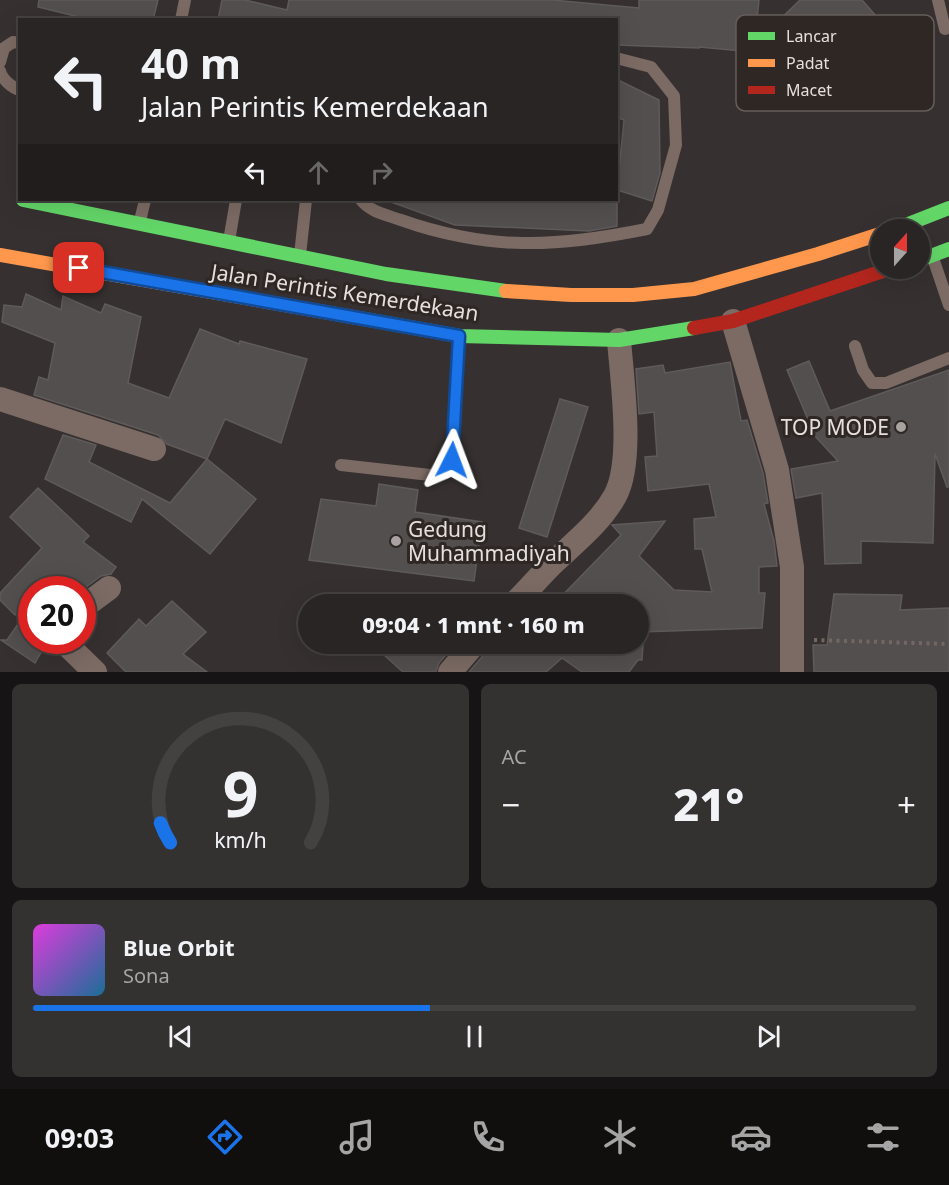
<!DOCTYPE html>
<html lang="id">
<meta charset="utf-8">
<style>
:root{--surface:#282524;--page:#343131;--text:#f1f3f6;--muted:#a5a5a6;--line:#444241;--accent:#1a73e8}
body{margin:0;font-family:"Noto Sans",sans-serif;background:var(--page);color:var(--text);height:100vh;display:flex;flex-direction:column;font-size:22px;white-space:nowrap}
*{box-sizing:border-box;margin:0}
p{font-size:20px;color:var(--muted)}
.icon{flex:none;width:33px;height:33px;fill:none;stroke:currentColor;stroke-width:2;stroke-linecap:round;stroke-linejoin:round}
.map{position:relative;height:672px;overflow:hidden}
.side{display:flex;flex-direction:column;gap:12px;padding:12px;background:#161414;flex:1}
.side>*{flex:none}
.guide{position:absolute;left:18px;top:18px;width:600px;height:183px;border-radius:0px;box-shadow:0 6px 24px #0002,0 0 0 2px var(--line);background:#282524;color:var(--text);overflow:hidden}
.needle{width:39px;rotate:21deg}
.tools{position:absolute;left:870px;top:219px;display:grid;gap:12px}
.tools a{display:grid;place-items:center;width:60px;height:60px;border-radius:50%;background:var(--surface);box-shadow:0 6px 24px #0002,0 0 0 2px var(--line);font-size:30px}
.speed{position:absolute;left:18px;top:576px;display:flex;gap:12px;font-size:30px;font-weight:700;text-align:center}
.speed>*{display:grid;place-content:center;width:78px;height:78px;border-radius:50%;background:var(--surface);box-shadow:0 6px 24px #0002,0 0 0 2px var(--line);line-height:1}
.speed .limit{border:9px solid #d22;background:#fff;color:#111}
.pin{position:absolute;display:grid;place-items:center;width:51px;height:51px;color:#fff;margin:-26px;border-radius:12px;box-shadow:0 3px 9px #0006}
.me{position:absolute;width:66px;margin:-33px;rotate:3deg;stroke-linejoin:round;filter:drop-shadow(0 0 4px #0008)}
.turn{display:flex;align-items:center;gap:21px;height:126px;padding:0 24px;font-size:27px}
.turn .icon{width:78px;height:78px;stroke-width:2.5}
.turn b{display:block;font-size:42px;line-height:51px}
.lanes{display:flex;align-items:center;height:57px;padding:0 24px;background:#0003;justify-content:center;gap:30px;direction:ltr}
.lanes .off{opacity:.35}
.big{font-size:45px;font-weight:800;line-height:1.1}
.side .card{flex:1;display:flex;flex-direction:column;justify-content:center;gap:9px;min-width:0;padding:0 21px;border-radius:9px;background:var(--page)}
.side .dial{align-items:center;gap:0}
.dial svg{height:156px;overflow:visible;fill:none;stroke:var(--line);stroke-width:7;stroke-linecap:round;text-anchor:middle}
.dial text{fill:var(--text);stroke:none}
.song{display:flex;align-items:center;gap:18px}
.cover{width:72px;height:72px;border-radius:9px;background:linear-gradient(135deg,hsl(300 70% 55%),hsl(200 70% 35%))}
.played{height:6px;border-radius:3px;background:linear-gradient(90deg,var(--accent) 45%,var(--line) 45%)}
.keys{display:flex;justify-content:space-around;direction:ltr}
.heat{display:flex;justify-content:space-between;align-items:center;font-size:33px;direction:ltr}
.side .tiles{flex:1;display:grid;gap:12px;grid-template-columns:1fr 1fr}
.card:last-child{grid-column:span 2}
.trip{position:absolute;left:298px;top:594px;width:351px;height:60px;border-radius:30px;background:var(--surface);box-shadow:0 6px 24px #0002,0 0 0 2px var(--line);font-weight:800;line-height:60px;text-align:center}
.tab-bar{display:flex;height:96px;justify-content:space-around;align-items:center;background:#100f0e;color:var(--muted)}
.tab-bar .icon{width:42px;height:42px}
.tab-bar .active{color:var(--accent)}
.tab-bar b{font-size:27px;color:var(--text)}
.map>svg:first-child{display:block}
.building{fill:#534f4e;stroke:#5f5b5a;stroke-width:1.5}
.lines{fill:none;stroke-linecap:round;stroke-linejoin:round}
.path{stroke:#726763;stroke-width:4;stroke-dasharray:3 4.5;stroke-linecap:butt}
.lane{stroke:#7c6b64;stroke-width:12}
.street{stroke:#7c6b64;stroke-width:24}
.fast{stroke:#63d668;stroke-width:14}
.slow{stroke:#ff974d;stroke-width:14}
.jam{stroke:#b3261e;stroke-width:14}
.route-casing{stroke:#114b97;stroke-width:15}
.route{stroke:#1a73e8;stroke-width:10}
.poi-dot{fill:#a8a3a1;stroke:#2e2723;stroke-width:2}
.labels{text-anchor:middle;dominant-baseline:central;stroke-width:6;stroke-linejoin:round;paint-order:stroke}
.street-label{font-size:21px;fill:#e5e0de;stroke:#2e2723}
.poi-label{font-size:21px;fill:#e5e0de;stroke:#2e2723;text-anchor:end}
.key{fill:#2e2723;stroke:#655e5b;stroke-width:1.5}
.key-label{font-size:16px;fill:#e5e0de}
</style>
<div class="map">
<svg width="949" height="672" viewBox="0 0 949 672">
<rect width="100%" height="100%" fill="#363130"/>
<g class="building">
<polygon points="39,0 158,0 153,20 91,20 38,7"/>
<polygon points="222,0 245,0 287,10 289,0 552,0 639,8 639,0 759,0 755,37 740,23 742,51 699,47 699,48 616,45 616,20 218,20"/>
<polygon points="800,0 862,0 889,31 870,45 875,49 819,103 758,41"/>
<polygon points="616,79 659,100 660,173 652,201 617,190 624,120 616,117"/>
<polygon points="391,200 617,200 617,226 589,231 455,225 391,202"/>
<polygon points="26,294 61,310 63,296 101,313 105,304 141,317 128,383 169,398 200,329 239,344 240,341 307,359 281,443 225,419 207,459 167,444 158,435 34,395 39,377 48,380 55,343 2,322 4,305 22,307"/>
<polygon points="809,361 830,411 949,370 949,487 947,487 935,454 933,543 861,541 861,563 825,564 822,493 796,498 791,469 838,461 815,436 787,370"/>
<polygon points="730,362 741,421 747,420 763,473 768,503 764,504 774,541 777,566 759,567 759,593 765,593 762,628 639,632 639,604 554,604 621,535 612,525 665,521 639,556 674,590 712,592 702,549 695,549 694,519 716,517 709,484 692,486 692,484 691,486 648,491 645,457 657,456 654,412 639,414 636,369 663,365 665,373"/>
<polygon points="560,399 588,407 547,537 519,528"/>
<polygon points="63,435 96,445 89,462 170,503 207,459 256,499 210,554 142,499 131,522 45,479"/>
<polygon points="379,484 418,490 415,512 482,522 474,581 309,560 321,499 376,506"/>
<polygon points="38,488 89,536 83,542 116,567 111,574 101,576 82,590 32,590 32,597 15,615 0,600 0,593 42,548 10,517"/>
<polygon points="834,594 902,595 900,610 949,608 949,672 814,672 813,645 827,645"/>
<polygon points="172,601 206,632 183,654 207,672 126,672 107,653 139,619 146,626"/>
<polygon points="32,604 32,640 48,640 35,663 1,640 7,640"/>
<polygon points="393,644 444,644 451,649 439,663 436,672 403,672 383,654"/>
<polygon points="493,644 643,644 642,660 638,660 629,672 582,672 562,658 546,672 469,672"/>
</g>
<g class="lines">
<polyline class="path" points="814,640 949,644"/>
<g class="lane">
<polyline points="938,0 945,29 949,26"/>
<polyline points="181,20 185,0"/>
<polyline points="0,62 4,48 13,42 20,43"/>
<path d="M0 71C2 79 12 88 20 90"/>
<path d="M361 200C370 212 387 215 401 220 437 233 484 243 523 243 564 244 607 237 647 229L658 210 676 145 674 96 651 67 616 58"/>
<polyline points="140,221 145,200"/>
<polyline points="229,241 236,200"/>
<polyline points="300,255 306,200"/>
<polyline points="933,258 949,305"/>
<polyline points="855,346 863,370 872,383 886,383 949,358"/>
<polyline points="341,465 430,475 446,473 452,460 459,337"/>
</g>
<g class="street">
<polyline points="733,321 777,470 792,567 792,672"/>
<polyline points="0,399 154,449"/>
<path d="M514 604C527 591 539 577 552 564 574 543 600 523 615 496 634 462 622 380 619 340"/>
<polyline points="82,608 109,588"/>
<polyline points="62,640 95,672"/>
<polyline points="450,672 474,644"/>
</g>
<g class="fast">
<polyline points="23,200 386,274 506,291"/>
<polyline points="893,230 949,208"/>
<polyline points="920,260 949,249"/>
<polyline points="364,319 459,336 619,340 694,328"/>
</g>
<g class="slow">
<polyline points="0,255 364,319"/>
<polyline points="506,291 571,295 633,295 694,289 818,254 880,234"/>
</g>
<polyline class="jam" points="694,328 733,321 892,268"/>
</g>
<g class="lines">
<defs>
<polyline id="route" points="79,268 459,336 452,460"/>
</defs>
<use href="#route" class="route-casing"/>
<use href="#route" class="route"/>
</g>
<g class="poi-dot">
<circle cx="901" cy="427" r="6"/>
<circle cx="396" cy="541" r="6"/>
</g>
<g class="labels">
<g class="street-label">
<text transform="translate(345 292) rotate(9)">Jalan Perintis Kemerdekaan</text>
</g>
<g class="poi-label">
<text x="889" y="427">TOP MODE</text>
<text x="408" y="529" text-anchor="start">Gedung<tspan x="408" dy="24">Muhammadiyah</tspan></text>
</g>
</g>
<rect x="736" y="15" width="198" height="96" rx="9" class="key"/>
<rect x="748" y="32" width="27" height="8" fill="#63d668"/>
<rect x="748" y="59" width="27" height="8" fill="#ff974d"/>
<rect x="748" y="86" width="27" height="8" fill="#b3261e"/>
<g class="key-label">
<text x="786" y="42">Lancar</text>
<text x="786" y="69">Padat</text>
<text x="786" y="96">Macet</text>
</g>
</svg>
<div class="tools">
<a><svg class="needle" viewBox="-14 -14 28 28"><path d="M0-13l5 13h-10z" fill="#e53935"/><path d="M0 13l5-13h-10z" fill="#a5a5a6"/></svg></a>
</div>
<div class="speed"><div class="limit">20</div></div>
<div class="pin" style="left:79px;top:268px;background:#d93025"><svg class="icon" aria-label="arrive" viewBox="0 0 24 24"><path d="M6 21V4h12l-3 4 3 4H6"/></svg></div>
<svg class="me" style="left:452px;top:460px" viewBox="-20 -20 40 40"><path d="M0-17L14 15 0 8-14 15z" fill="#1a73e8" stroke="#fff" stroke-width="4"/></svg>
<div class="trip">09:04 · 1 mnt · 160 m</div>
<div class="guide">
<div class="turn"><svg class="icon" aria-label="left" viewBox="0 0 24 24"><path d="M17 20v-9H6M10 6l-5 5 5 5"/></svg><div><b>40 m</b>Jalan Perintis Kemerdekaan</div></div>
<div class="lanes"><svg class="icon" aria-label="left" viewBox="0 0 24 24"><path d="M17 20v-9H6M10 6l-5 5 5 5"/></svg><svg class="icon off" aria-label="ahead" viewBox="0 0 24 24"><path d="M12 20V5M6 11l6-6 6 6"/></svg><svg class="icon off" aria-label="right" viewBox="0 0 24 24"><path d="M7 20v-9h11M14 6l5 5-5 5"/></svg></div>
</div>
</div>
<section class="side">
<div class="tiles">
<div class="card dial"><svg viewBox="0 0 100 80">
<path d="M14 69A42 42 0 1 1 86 69"/>
<path d="M14 69A42 42 0 0 1 9 59" stroke="#1a73e8"/>
<text x="50" y="56" font-size="32" font-weight="700">9</text>
<text x="50" y="72" font-size="11">km/h</text>
</svg></div>
<div class="card"><p>AC</p>
<div class="heat"><a>−</a><b class="big">21°</b><a>+</a></div>
</div>
<div class="card">
<div class="song"><i class="cover"></i><div><b>Blue Orbit</b><p>Sona</p></div></div>
<div class="played"></div>
<div class="keys"><svg class="icon" aria-label="previous" viewBox="0 0 24 24"><path d="M18 5L8 12l10 7zM5 5v14"/></svg><svg class="icon" aria-label="pause" viewBox="0 0 24 24"><path d="M8 5v14M16 5v14"/></svg><svg class="icon" aria-label="next" viewBox="0 0 24 24"><path d="M6 5l10 7-10 7zM19 5v14"/></svg></div>
</div>
</div>
</section>
<nav class="tab-bar">
<b>09:03</b>
<svg class="icon active" aria-label="directions" viewBox="0 0 24 24"><path d="M12 3l9 9-9 9-9-9zM9 14v-3h6M13 9l2 2-2 2"/></svg>
<svg class="icon" aria-label="music" viewBox="0 0 24 24"><path d="M9 18V5l10-2v13"/><circle cx="6" cy="18" r="3"/><circle cx="16" cy="16" r="3"/></svg>
<svg class="icon" aria-label="phone" viewBox="0 0 24 24"><path d="M5 4h4l2 5-3 2q2 4 5 5l2-3 5 2v4C11 20 4 13 5 4z"/></svg>
<svg class="icon" aria-label="climate" viewBox="0 0 24 24"><path d="M12 3v18M4 7l16 10M4 17L20 7"/></svg>
<svg class="icon" aria-label="car" viewBox="0 0 24 24"><path d="M5 17H2v-5l4-1 3-4h7l3 4 3 1v5h-3M9 17h6M6 11h13"/><circle cx="7" cy="17" r="2"/><circle cx="17" cy="17" r="2"/></svg>
<svg class="icon" aria-label="filters" viewBox="0 0 24 24"><path d="M4 7h16M4 17h16"/><circle cx="9" cy="7" r="2"/><circle cx="15" cy="17" r="2"/></svg>
</nav>
